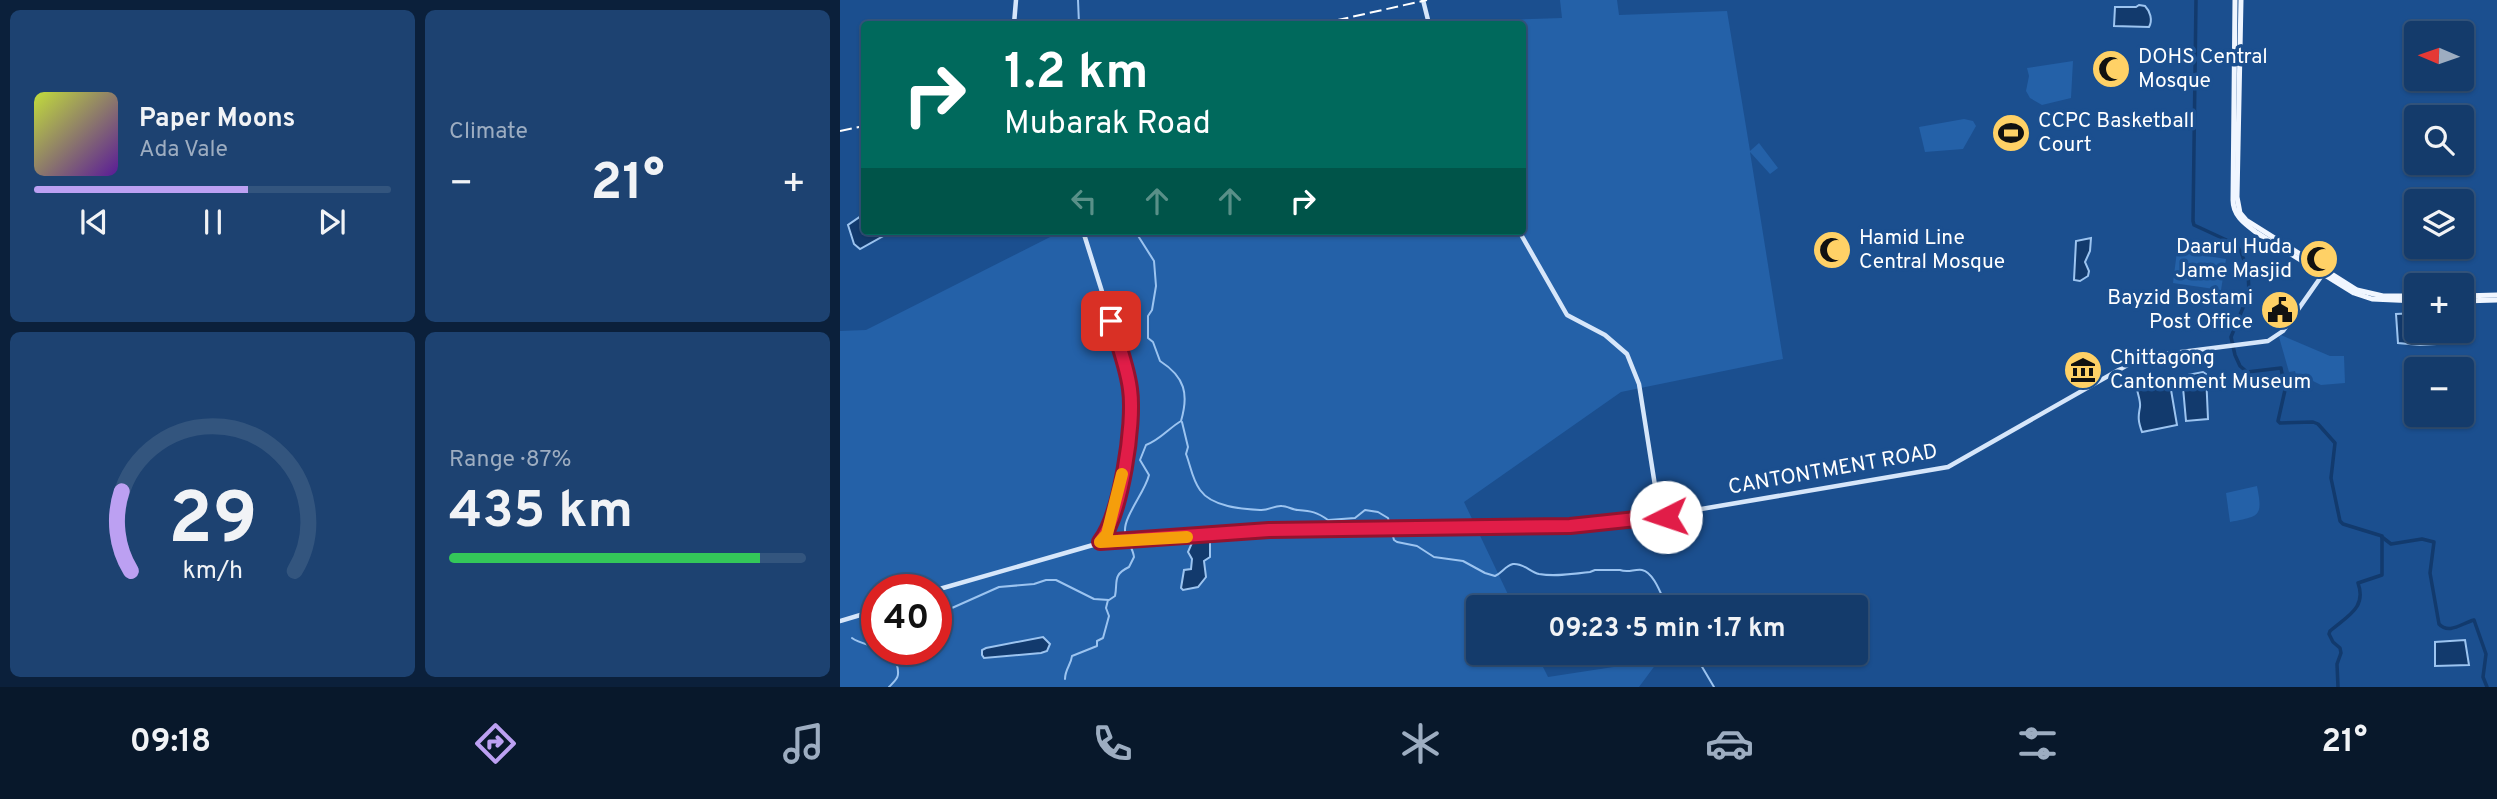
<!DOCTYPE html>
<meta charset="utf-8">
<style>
:root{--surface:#143b6b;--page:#1d4271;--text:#f1f3f6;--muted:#9dadc1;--line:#33557e;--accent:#bca0f2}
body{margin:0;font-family:Overpass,sans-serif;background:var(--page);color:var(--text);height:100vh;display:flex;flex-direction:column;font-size:26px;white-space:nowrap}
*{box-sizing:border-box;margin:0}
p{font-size:23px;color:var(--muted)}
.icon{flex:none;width:38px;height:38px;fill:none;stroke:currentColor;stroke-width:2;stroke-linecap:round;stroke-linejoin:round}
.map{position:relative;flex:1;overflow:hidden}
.drawer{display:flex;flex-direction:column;gap:10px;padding:10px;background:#0b203b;width:840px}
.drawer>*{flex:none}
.hud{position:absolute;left:21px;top:21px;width:665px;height:214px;border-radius:7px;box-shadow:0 2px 5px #0004,0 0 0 2px var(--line);background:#00695c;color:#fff;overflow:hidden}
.needle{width:46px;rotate:272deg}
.controls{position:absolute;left:1564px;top:21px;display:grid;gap:14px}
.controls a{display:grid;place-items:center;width:70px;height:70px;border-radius:7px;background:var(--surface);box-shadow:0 2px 5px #0004,0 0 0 2px var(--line);font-size:35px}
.speed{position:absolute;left:21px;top:574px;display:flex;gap:14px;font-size:35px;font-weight:700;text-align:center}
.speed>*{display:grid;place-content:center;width:91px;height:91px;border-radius:50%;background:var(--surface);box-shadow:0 2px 5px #0004,0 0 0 2px var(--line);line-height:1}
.speed .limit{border:10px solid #d22;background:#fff;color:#111}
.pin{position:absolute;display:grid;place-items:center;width:60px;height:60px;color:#fff;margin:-30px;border-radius:14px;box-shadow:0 4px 10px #0006}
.me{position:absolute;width:77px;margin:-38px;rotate:266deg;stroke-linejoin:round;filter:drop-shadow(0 0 5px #0008)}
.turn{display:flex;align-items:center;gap:24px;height:147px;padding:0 28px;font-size:32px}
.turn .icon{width:91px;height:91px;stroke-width:2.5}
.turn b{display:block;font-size:49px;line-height:60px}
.lanes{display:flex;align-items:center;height:66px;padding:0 28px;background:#0003;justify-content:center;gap:35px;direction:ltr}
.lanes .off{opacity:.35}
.big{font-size:52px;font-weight:700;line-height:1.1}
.drawer .widget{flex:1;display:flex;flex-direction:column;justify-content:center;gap:10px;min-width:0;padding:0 24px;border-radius:10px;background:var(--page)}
.drawer .dial{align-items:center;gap:0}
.dial svg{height:182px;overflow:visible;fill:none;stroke:var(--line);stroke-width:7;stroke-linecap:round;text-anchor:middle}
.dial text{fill:var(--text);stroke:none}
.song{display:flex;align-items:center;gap:21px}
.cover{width:84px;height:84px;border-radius:10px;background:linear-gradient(135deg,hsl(70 70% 55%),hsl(270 70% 35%))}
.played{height:7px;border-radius:4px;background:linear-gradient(90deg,var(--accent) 60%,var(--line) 60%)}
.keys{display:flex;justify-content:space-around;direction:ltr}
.heat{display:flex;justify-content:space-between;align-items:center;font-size:38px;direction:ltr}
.charge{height:10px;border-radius:5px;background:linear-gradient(90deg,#34c759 87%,var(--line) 0)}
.drawer .tiles{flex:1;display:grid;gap:10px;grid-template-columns:repeat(2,1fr)}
.trip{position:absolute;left:626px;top:595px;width:402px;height:70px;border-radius:7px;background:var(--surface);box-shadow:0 2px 5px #0004,0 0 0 2px var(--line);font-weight:700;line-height:70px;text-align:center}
.menu{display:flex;height:112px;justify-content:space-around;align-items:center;background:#08182b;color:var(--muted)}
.menu .icon{width:49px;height:49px}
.menu .active{color:var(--accent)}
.menu b{font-size:32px;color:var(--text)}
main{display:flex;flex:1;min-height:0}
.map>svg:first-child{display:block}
.green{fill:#2461a8;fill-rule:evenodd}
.water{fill:#123a6d;stroke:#9cc4f0;stroke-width:2}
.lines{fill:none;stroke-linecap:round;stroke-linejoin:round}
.stream{stroke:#9cc4f0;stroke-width:2}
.canal{stroke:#123a6d;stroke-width:3.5}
.secondary{stroke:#d6e6fa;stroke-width:4.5}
.primary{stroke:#f0f6ff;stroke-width:5}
.rail{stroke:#fff;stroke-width:2;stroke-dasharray:12 5;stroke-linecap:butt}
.route-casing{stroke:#92132f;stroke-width:18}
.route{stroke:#e11d48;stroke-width:12}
.slow{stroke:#f59e0b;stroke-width:12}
.labels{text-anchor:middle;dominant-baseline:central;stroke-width:7;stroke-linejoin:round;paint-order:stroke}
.poi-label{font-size:21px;fill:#fff;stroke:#1b4f8f;text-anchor:start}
.street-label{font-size:21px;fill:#fff;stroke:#1b4f8f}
</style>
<main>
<section class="drawer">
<div class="tiles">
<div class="widget">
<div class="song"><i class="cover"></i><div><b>Paper Moons</b><p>Ada Vale</p></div></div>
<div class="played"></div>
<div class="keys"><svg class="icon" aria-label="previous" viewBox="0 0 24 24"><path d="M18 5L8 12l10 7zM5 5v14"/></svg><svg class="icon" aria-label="pause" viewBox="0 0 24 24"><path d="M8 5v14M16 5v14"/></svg><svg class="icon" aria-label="next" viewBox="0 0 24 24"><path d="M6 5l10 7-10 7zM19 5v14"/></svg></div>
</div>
<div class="widget"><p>Climate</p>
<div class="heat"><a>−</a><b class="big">21°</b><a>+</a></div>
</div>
<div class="widget dial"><svg viewBox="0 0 100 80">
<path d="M14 69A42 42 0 1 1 86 69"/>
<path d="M14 69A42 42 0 0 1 10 34" stroke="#bca0f2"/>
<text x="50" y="56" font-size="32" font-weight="700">29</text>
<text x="50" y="72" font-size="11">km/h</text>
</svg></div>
<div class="widget"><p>Range · 87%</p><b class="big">435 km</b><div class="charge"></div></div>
</div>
</section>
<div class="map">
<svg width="1657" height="687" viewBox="0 0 1657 687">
<rect width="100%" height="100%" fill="#1b4f8f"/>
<g class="green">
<path d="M720 0H777L779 15 887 11 910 151 919 143 938 168 930 174 910 152 943 359 781 392 624 502 674 607H639V653H696L708 677 819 660 799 687H0V331L26 330 222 231H682V24H630L636 21 722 18ZM37 590H96V649H37Z"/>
<polygon points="1233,61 1231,98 1202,105 1190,98 1186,91 1189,76 1187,68"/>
<polygon points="1124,119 1133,121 1136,126 1123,149 1085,152 1079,127"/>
<polygon points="1337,251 1386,259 1381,290 1333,283"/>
<polygon points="1441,335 1490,356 1504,356 1505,383 1481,385 1473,381 1458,382 1455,371 1449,372 1439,337"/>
<path d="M1417 486C1423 517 1420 516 1390 522L1386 493Z"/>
</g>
<g class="water">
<path d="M1299 5 1305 6C1310 11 1313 20 1309 27L1274 26 1275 7H1296Z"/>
<polygon points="24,214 24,231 46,232 45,235 20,249 14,244 8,225"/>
<polygon points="1251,238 1250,251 1245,262 1249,271 1248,276 1240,281 1234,280 1236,241"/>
<polygon points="1577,313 1577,331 1596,331 1596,344 1580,345 1558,343 1556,314"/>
<polygon points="1363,372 1366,374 1368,419 1346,421 1342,376"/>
<path d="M1329 378 1337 425 1302 432C1298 421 1298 417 1300 407 1301 398 1295 390 1297 382Z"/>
<polygon points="370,536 370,557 364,561 366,577 358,587 343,590 341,588 344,570 351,569 352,559 348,552 354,538"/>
<polygon points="203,637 210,644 207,651 201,653 144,658 142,655 142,650 146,648"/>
<polygon points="1625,640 1629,665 1595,666 1595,642"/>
</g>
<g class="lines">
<g class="stream">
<polyline points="238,0 239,24"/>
<path d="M342 422 348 447 346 454C351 467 352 479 360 490 372 507 402 509 420 510 428 511 435 505 442 506 447 506 453 510 458 510 471 511 477 512 488 520L515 518 525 510 538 512 548 518 554 540 557 542 577 546 594 557 623 561 645 573 655 576C662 573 665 566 673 564 684 563 690 572 699 574 715 577 734 574 750 572L755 570H780C788 573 794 569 802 570 814 572 822 597 827 607"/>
<path d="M96 619 103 612 159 587 194 584 206 580H216L254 599 269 600 275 596C278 582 272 575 289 567L294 557C293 548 286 540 285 531 284 516 305 492 309 475L300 460 306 445C320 440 329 428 341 421 349 394 345 377 320 361L313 342 308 338V316L312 310 316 286 314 261 295 231"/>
<path d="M12 638C21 645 37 645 45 652 49 657 51 662 57 665 60 677 57 679 49 687"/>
<polyline points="862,653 858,660 874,687"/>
<path d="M225 679C225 669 231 665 232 656L257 646V641L263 638 269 616 266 608 268 600"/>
</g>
<g class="canal">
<path d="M1356 0 1353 221 1354 225 1395 244 1401 252 1408 271 1409 293 1391 337 1395 355 1400 366 1407 372 1441 368 1445 390 1438 421 1440 423 1473 422 1478 424 1495 443 1491 478 1500 521 1503 524 1542 536V575L1518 583C1527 608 1507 616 1490 631L1489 634 1493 642 1500 648 1501 653 1497 664 1498 687"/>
<path d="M1542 537 1551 544 1582 539 1594 542 1590 573 1599 624C1609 635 1622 623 1634 620L1646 654 1643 677 1647 687"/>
</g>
<g class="secondary">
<polyline points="583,0 589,24"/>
<polyline points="174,24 176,0"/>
<polyline points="243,231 280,349 290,386 292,414 277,497 267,534 261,542"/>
<polyline points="679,231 727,315 765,335 787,354 799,384 819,511"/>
<circle cx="820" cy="516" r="5.5"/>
<polyline points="826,515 1108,467 1291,363 1318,355 1428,341 1443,331 1483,274"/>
<polyline points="96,590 260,543 429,530 730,526 815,517"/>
<polyline points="0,621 37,610"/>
</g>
<g class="primary">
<path d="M1395 0 1393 200C1393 216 1405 224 1417 233L1514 293 1532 299 1577 301"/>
<polyline points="1401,0 1397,197 1400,213 1406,220 1517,290 1543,296 1577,296"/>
<polyline points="1622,296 1657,295"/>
<polyline points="1622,301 1657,300"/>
</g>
<g class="rail">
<polyline points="480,24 587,0"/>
<polyline points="0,131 24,126"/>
</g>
</g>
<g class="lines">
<defs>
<path id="route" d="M271 321C278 343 287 366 290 389 295 424 281 515 260 542L429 530 730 526 815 517 821 522 826 517"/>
</defs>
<use href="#route" class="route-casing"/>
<use href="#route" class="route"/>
<polyline class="slow" points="282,474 267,534 260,542 347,537"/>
</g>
<defs>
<symbol id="mosque-disc" viewBox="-11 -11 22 22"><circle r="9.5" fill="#ffd166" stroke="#1b4f8f"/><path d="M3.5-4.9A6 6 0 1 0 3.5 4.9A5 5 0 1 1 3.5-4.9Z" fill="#111"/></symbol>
<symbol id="stadium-disc" viewBox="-11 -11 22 22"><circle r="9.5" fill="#ffd166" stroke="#1b4f8f"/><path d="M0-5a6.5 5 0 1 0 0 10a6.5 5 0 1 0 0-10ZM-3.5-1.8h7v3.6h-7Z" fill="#111"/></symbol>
<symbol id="civic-disc" viewBox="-11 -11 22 22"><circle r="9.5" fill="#ffd166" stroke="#1b4f8f"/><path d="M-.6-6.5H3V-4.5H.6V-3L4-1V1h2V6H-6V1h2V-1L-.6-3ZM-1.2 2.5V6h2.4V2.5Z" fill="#111"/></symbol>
<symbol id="museum-disc" viewBox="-11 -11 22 22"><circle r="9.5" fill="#ffd166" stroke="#1b4f8f"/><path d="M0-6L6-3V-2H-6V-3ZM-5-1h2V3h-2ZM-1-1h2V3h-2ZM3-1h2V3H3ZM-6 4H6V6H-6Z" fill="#111"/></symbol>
</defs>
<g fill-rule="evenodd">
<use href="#mosque-disc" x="1249" y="47" width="44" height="44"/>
<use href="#stadium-disc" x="1149" y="111" width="44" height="44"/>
<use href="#mosque-disc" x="970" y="228" width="44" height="44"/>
<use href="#mosque-disc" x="1457" y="237" width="44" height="44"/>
<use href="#civic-disc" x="1418" y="288" width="44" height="44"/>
<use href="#museum-disc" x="1221" y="348" width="44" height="44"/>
</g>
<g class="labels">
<g class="poi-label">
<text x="1298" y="57">DOHS Central<tspan x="1298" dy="24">Mosque</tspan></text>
<text x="1198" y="121">CCPC Basketball<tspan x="1198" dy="24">Court</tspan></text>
<text x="1019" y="238">Hamid Line<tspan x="1019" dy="24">Central Mosque</tspan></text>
<text x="1452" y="247" text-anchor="end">Daarul Huda<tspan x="1452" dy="24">Jame Masjid</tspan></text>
<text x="1413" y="298" text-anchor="end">Bayzid Bostami<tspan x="1413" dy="24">Post Office</tspan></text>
<text x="1270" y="358">Chittagong<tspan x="1270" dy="24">Cantonment Museum</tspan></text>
</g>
<g class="street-label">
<text transform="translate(993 470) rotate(-10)">CANTONTMENT ROAD</text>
</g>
</g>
</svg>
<div class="controls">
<a><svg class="needle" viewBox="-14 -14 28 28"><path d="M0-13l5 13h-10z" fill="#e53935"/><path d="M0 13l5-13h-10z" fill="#9dadc1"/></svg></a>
<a><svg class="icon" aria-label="search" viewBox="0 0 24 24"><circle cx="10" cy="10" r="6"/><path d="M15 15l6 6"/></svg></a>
<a><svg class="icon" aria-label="layers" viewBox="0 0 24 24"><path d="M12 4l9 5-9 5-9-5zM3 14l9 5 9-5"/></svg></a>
<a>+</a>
<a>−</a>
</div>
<div class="speed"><div class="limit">40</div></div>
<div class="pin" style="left:271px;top:321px;background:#d93025"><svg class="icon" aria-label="arrive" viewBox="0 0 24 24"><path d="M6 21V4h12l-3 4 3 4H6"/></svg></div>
<svg class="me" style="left:826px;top:517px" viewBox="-20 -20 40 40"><circle r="19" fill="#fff"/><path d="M0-13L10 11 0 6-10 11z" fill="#e11d48"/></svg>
<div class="trip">09:23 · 5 min · 1.7 km</div>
<div class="hud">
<div class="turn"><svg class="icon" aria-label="right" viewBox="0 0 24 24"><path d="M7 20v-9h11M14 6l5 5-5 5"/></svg><div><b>1.2 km</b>Mubarak Road</div></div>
<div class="lanes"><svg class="icon off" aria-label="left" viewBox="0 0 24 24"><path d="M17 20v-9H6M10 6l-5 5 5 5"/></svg><svg class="icon off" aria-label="ahead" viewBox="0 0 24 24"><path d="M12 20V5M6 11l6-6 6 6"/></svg><svg class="icon off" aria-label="ahead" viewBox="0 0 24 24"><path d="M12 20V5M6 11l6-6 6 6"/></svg><svg class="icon" aria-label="right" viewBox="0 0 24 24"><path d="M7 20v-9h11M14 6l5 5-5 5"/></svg></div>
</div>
</div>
</main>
<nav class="menu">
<b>09:18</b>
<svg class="icon active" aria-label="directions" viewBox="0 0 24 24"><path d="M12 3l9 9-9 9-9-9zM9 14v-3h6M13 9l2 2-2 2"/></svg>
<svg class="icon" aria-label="music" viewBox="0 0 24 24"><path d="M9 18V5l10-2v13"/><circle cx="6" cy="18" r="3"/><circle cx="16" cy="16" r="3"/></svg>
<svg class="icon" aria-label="phone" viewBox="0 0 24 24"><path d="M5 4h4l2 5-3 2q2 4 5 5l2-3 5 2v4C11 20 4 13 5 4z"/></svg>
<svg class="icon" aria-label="climate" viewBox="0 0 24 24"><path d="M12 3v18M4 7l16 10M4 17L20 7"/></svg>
<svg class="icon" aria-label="car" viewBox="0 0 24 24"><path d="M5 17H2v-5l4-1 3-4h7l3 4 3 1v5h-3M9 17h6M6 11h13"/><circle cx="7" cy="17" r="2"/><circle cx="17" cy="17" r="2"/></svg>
<svg class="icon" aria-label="filters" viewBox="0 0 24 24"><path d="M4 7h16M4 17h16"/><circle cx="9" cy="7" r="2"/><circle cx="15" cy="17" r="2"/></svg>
<b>21°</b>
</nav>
